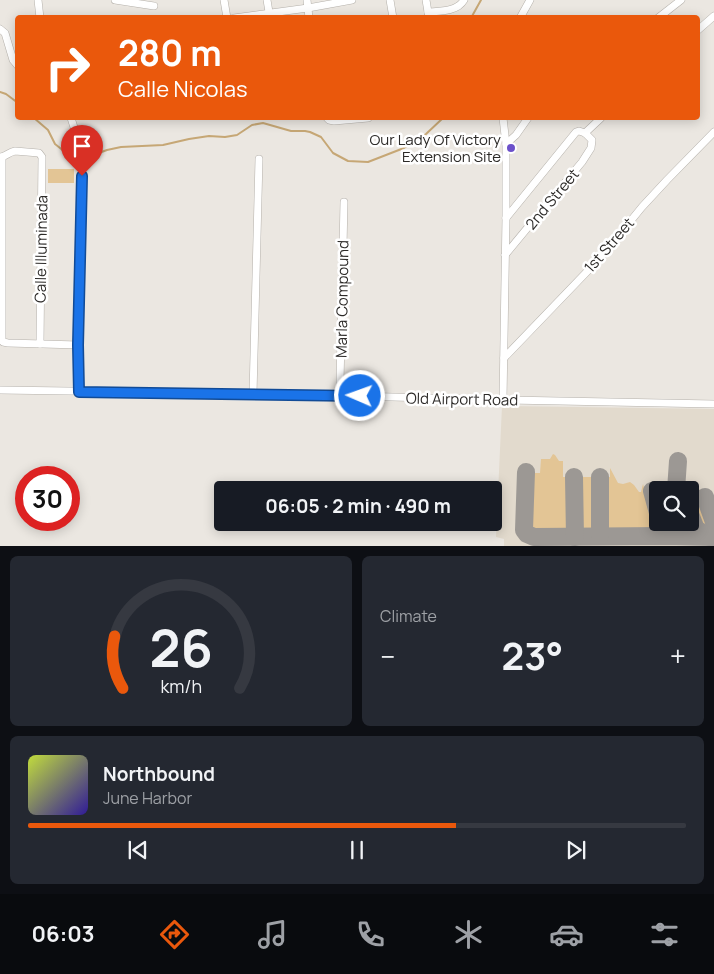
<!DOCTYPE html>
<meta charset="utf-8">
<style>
:root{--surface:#171b24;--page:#242831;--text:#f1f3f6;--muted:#9ea1a6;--line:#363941;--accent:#ea580c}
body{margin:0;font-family:Manrope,sans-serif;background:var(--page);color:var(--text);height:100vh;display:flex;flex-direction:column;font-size:19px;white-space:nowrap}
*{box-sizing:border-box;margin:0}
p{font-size:16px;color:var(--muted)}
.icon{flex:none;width:28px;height:28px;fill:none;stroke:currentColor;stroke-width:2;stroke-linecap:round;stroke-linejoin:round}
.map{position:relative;height:546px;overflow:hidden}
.details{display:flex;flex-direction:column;gap:10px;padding:10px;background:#0d0f14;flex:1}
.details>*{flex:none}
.top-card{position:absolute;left:15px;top:15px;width:685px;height:105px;border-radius:5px;box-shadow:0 2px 12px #0003;background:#ea580c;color:#fff;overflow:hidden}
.buttons{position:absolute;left:649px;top:481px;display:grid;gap:10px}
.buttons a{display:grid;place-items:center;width:50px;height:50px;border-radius:5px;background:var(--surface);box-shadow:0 2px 12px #0003;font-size:25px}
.speed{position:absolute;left:15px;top:466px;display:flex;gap:10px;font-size:25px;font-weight:700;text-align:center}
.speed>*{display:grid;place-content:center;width:65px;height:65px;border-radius:50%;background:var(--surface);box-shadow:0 2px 12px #0003;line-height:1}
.speed .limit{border:8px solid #d22;background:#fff;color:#111}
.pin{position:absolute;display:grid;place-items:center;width:42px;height:42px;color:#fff;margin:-51px -21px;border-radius:50% 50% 50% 0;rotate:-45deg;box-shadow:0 0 5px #0007}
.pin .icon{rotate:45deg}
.me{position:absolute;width:55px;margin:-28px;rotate:272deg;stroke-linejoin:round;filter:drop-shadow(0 0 4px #0008)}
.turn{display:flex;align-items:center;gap:18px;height:105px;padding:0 20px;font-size:22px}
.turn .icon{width:65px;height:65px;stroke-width:2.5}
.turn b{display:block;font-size:35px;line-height:42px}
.big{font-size:38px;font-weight:700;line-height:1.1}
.details .tile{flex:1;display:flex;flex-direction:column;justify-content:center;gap:8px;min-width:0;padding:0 18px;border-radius:8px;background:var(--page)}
.details .dial{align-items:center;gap:0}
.dial svg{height:130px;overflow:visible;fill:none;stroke:var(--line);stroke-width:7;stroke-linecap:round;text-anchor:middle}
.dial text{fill:var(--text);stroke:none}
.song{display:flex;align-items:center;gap:15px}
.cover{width:60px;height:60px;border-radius:8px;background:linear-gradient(135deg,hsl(70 70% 55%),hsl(250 70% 35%))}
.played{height:5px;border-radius:2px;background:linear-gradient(90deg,var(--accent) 65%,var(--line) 65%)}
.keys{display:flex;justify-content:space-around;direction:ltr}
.heat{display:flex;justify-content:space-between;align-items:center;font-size:28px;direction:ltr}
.details .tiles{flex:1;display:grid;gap:10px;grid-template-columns:1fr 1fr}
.tile:last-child{grid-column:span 2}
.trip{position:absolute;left:214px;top:481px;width:288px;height:50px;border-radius:5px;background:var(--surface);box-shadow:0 2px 12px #0003;font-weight:700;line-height:50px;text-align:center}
.tab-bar{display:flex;height:80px;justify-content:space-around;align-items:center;background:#090b0e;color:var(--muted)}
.tab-bar .icon{width:35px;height:35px}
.tab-bar .on{color:var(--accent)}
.tab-bar b{font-size:22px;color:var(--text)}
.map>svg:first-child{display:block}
.built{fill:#e2dacd;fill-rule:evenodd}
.green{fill:#e3c595}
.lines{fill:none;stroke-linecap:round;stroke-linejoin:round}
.stream{stroke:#c6a775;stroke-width:2}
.taxiway{stroke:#9c9894;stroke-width:18}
.street-casing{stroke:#b5b1ab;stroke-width:8}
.street{stroke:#fff;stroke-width:7}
.route-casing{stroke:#114b97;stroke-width:12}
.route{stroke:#1a73e8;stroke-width:9}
.poi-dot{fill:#6c51ca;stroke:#fff;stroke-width:2}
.labels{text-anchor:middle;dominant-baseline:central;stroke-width:5;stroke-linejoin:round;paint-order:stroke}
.poi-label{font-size:15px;fill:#2c2a28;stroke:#fff;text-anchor:end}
.street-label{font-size:15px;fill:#2c2a28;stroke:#fff}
</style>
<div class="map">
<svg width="714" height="547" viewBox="0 0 714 547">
<rect width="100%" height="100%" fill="#ebe7e1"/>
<path class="built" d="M502 406 714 409V546L504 547V539L496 537ZM658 490H690V522H658Z"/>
<g class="green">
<rect x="48" y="169" width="26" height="14"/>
<polygon points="553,454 555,455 559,461 563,461 563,477 572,477 572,497 569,498 569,506 572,507 572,531 531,531 528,528 527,525 528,475 532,473 540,473 541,459 550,459"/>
<polygon points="610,468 618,483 623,484 630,482 634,485 639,492 641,492 643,484 645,492 649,492 660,531 602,531 603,477 610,477"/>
<polygon points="576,477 597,477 596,531 576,531 576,507 578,506 578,498 576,497"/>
<path d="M698 496H701L712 528 709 531C706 531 704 531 701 529 691 523 689 503 698 496Z"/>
</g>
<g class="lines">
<g class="stream">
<polyline points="471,18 481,0"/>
<polyline points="0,92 6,94 18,103"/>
<polyline points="34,118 48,130 55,144 65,152 73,156 88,157 107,150 121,147 163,145 189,139 209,136 225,137 237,135 252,125 263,123 291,131 305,131 310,132 321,137 333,153 348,161 368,162 404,148 426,134 443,118"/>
</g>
<g class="taxiway">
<polyline points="526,472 524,530 527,534 534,537 664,536 714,537"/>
<polyline points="574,477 575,537"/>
<polyline points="676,490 678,461"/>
<polyline points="652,491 658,513"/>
<polyline points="705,497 714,522"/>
<polyline points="690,501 693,496"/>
<polyline points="690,514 696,529 710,537"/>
<polyline points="600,536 600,477"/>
</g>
<defs>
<g id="street">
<polyline points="38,0 40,18"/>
<polyline points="115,0 154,6"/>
<polyline points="224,0 227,18"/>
<polyline points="267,0 269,12"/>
<polyline points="307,0 309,18"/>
<polyline points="390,0 393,18"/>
<polyline points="426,0 429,18"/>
<path d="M428 12C440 11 457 12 464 0"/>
<polyline points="234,18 308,8 352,0"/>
<polyline points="520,18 530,0"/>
<polyline points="658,18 681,0"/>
<polyline points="0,29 5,33 13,60 18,66"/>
<polyline points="698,30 714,16"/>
<polyline points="71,118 82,152"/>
<polyline points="327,118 329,120 334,121 368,118"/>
<polyline points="503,118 506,144 506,218 503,400"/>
<polyline points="585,133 601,118"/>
<polyline points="506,144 516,135 528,118"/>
<path d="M0 157C5 157 9 152 15 151L39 153 42 157 40 344"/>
<polyline points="2,157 2,339 3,342 8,343 78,345"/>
<polyline points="505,255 582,162 591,148 592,140 585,133 579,131 576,132 506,218"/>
<polyline points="504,358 602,256 642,207 667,180 714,132"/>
<polyline points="0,390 282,394 503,400 714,404"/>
<polyline points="79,391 78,345 82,176"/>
<polyline points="253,394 259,159"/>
<polyline points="341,396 340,383 344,202"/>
</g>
</defs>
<use href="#street" class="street-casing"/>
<use href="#street" class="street"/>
</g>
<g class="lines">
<defs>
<polyline id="route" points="82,176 78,345 79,392 360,396"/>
</defs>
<use href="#route" class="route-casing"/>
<use href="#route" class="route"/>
</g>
<circle class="poi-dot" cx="511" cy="148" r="5"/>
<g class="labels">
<g class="poi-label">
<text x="501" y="139">Our Lady Of Victory<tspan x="501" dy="17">Extension Site</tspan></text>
</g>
<g class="street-label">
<text transform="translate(552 199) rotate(-50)">2nd Street</text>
<text transform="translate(609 245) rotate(-49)">1st Street</text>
<text transform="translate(41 249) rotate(-89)">Calle Illuminada</text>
<text transform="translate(342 299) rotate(-89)">Marla Compound</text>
<text transform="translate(462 399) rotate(1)">Old Airport Road</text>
</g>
</g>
</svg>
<div class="buttons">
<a><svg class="icon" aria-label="search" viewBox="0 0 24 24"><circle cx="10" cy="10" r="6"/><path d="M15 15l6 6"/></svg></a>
</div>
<div class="speed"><div class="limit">30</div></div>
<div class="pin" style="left:82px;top:176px;background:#d93025"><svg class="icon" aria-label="arrive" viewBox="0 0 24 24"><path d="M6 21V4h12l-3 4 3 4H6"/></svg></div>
<svg class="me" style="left:360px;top:396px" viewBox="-20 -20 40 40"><circle r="17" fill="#1a73e8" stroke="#fff" stroke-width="3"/><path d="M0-11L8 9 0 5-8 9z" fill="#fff"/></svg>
<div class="trip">06:05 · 2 min · 490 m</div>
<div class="top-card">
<div class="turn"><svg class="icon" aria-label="right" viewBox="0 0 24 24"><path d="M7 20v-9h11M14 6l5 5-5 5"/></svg><div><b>280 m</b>Calle Nicolas</div></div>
</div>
</div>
<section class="details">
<div class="tiles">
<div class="tile dial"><svg viewBox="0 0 100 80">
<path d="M14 69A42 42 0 1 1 86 69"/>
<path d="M14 69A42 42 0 0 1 9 37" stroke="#ea580c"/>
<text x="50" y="56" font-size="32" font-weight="700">26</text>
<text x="50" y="72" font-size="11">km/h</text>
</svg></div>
<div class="tile"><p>Climate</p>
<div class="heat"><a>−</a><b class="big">23°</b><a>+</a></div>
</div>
<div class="tile">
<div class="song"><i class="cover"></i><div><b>Northbound</b><p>June Harbor</p></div></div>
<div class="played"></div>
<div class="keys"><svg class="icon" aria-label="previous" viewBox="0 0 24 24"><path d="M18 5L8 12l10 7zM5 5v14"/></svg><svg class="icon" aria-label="pause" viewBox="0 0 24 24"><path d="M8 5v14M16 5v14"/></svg><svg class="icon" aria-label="next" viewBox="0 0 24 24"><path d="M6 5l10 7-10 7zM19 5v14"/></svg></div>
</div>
</div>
</section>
<nav class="tab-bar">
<b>06:03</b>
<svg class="icon on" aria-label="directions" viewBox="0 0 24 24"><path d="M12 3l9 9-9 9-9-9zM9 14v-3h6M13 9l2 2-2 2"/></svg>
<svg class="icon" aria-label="music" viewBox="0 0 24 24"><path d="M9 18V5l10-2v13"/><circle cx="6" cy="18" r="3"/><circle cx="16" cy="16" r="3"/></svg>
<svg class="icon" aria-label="phone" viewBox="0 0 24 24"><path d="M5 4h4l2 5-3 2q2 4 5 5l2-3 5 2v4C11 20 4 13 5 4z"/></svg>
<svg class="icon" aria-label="climate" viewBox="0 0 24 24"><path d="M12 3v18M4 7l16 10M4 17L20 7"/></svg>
<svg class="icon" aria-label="car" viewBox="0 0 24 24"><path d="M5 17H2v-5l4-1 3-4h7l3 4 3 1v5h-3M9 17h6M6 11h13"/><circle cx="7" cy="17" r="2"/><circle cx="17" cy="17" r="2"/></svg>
<svg class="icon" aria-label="filters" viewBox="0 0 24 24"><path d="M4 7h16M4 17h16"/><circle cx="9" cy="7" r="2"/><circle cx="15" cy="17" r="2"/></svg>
</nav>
